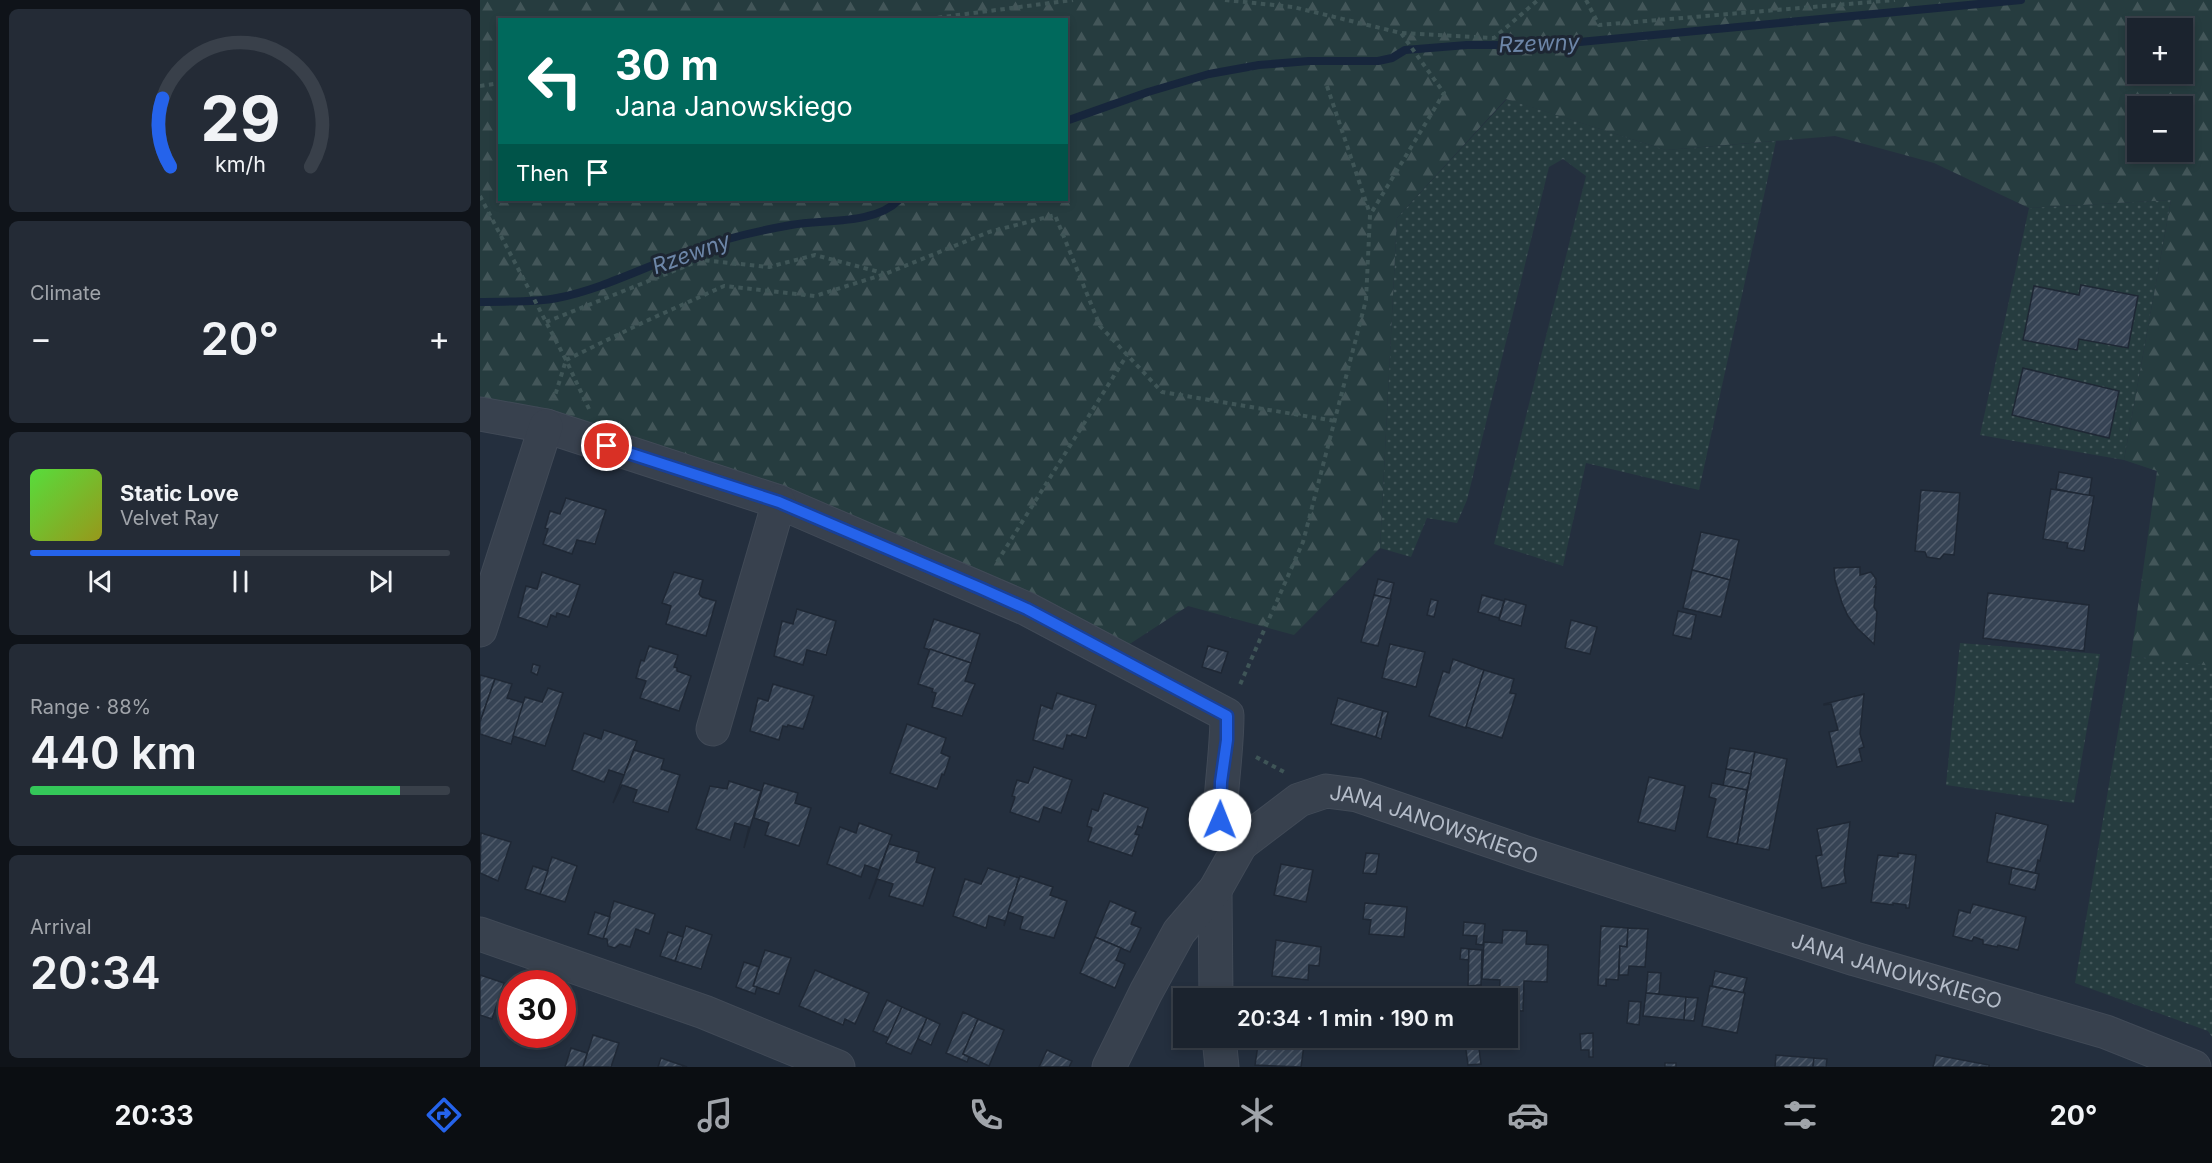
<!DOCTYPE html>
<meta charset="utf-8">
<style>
:root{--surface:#1b232e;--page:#242b36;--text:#f1f3f6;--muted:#a0a4aa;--line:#39404a;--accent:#2563eb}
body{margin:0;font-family:Inter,sans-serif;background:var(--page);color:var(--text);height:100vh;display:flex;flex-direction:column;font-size:22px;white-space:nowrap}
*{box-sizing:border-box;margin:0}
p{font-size:20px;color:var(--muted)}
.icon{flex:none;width:33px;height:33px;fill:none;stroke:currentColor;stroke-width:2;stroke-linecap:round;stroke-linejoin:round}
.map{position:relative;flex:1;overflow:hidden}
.details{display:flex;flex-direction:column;gap:9px;padding:9px;background:#0f1319;width:480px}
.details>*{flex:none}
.banner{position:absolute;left:18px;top:18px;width:570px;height:183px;border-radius:0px;box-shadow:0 3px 9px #0003,0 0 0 2px var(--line);background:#00695c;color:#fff;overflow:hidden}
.controls{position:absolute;left:1647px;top:18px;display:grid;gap:12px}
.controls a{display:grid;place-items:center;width:66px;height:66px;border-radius:0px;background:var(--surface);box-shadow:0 3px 9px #0003,0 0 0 2px var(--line);font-size:30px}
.speed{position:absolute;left:18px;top:970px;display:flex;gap:12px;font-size:30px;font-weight:700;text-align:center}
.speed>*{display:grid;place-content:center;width:78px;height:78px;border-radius:50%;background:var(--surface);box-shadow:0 3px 9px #0003,0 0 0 2px var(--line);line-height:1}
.speed .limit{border:9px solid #d22;background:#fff;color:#111}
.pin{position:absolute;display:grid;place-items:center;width:51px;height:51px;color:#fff;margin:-26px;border:3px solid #fff;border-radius:50%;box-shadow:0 2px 6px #0007}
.me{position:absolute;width:66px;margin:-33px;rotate:1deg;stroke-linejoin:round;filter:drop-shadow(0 0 4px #0008)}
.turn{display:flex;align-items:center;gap:21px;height:126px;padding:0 18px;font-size:27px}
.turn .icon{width:78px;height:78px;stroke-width:2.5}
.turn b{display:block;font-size:42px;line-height:51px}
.then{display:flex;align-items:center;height:57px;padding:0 18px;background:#0003;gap:12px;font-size:22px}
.big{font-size:45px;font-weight:600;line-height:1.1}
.details .card{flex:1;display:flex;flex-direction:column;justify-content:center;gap:9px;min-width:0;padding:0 21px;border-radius:9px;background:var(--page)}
.details .dial{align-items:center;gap:0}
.dial svg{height:156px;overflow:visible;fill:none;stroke:var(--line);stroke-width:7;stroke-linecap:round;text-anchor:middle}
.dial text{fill:var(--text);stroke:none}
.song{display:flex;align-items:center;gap:18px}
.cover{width:72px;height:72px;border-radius:9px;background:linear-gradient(135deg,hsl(110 70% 55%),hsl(60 70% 35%))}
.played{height:6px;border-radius:3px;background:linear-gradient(90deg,var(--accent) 50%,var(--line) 50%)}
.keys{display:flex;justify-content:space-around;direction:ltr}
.heat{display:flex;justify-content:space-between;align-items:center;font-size:33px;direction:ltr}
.charge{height:9px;border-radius:4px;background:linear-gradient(90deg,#34c759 88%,var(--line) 0)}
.trip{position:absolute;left:693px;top:988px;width:345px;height:60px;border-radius:0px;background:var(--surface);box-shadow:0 3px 9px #0003,0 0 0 2px var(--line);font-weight:600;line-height:60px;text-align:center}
.menu{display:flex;height:96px;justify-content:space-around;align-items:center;background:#0b0e12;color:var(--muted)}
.menu .icon{width:42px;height:42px}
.menu .current{color:var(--accent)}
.menu b{font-size:27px;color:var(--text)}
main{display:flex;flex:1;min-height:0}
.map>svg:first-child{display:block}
.grass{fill:url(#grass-dots)}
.forest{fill:url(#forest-firs);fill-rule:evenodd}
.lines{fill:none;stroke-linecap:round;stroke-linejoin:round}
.stream{stroke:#17263c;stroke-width:8}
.building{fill:url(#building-hatch);stroke:#1f2835;stroke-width:1.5}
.minor-casing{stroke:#414a57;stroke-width:35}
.path{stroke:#3f5557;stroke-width:4;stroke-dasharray:4.5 4.5;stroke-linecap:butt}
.minor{stroke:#38414e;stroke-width:33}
.route-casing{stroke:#184099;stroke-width:15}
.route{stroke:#2563eb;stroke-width:10}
.labels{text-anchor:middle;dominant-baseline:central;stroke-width:6;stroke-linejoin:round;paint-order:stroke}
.street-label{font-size:21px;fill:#b4bcc9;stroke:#1d2633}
.water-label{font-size:22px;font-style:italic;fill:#6d86a8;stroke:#1d2633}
</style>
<main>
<section class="details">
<div class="card dial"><svg viewBox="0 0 100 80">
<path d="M14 69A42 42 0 1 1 86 69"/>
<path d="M14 69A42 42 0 0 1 10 34" stroke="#2563eb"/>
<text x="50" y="56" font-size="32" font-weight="700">29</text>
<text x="50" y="72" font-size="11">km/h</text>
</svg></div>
<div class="card"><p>Climate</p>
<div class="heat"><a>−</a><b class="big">20°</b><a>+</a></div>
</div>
<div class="card">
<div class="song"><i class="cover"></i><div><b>Static Love</b><p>Velvet Ray</p></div></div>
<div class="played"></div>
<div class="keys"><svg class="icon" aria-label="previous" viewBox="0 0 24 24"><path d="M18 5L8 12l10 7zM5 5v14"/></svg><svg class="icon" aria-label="pause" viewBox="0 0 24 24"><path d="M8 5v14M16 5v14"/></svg><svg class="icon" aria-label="next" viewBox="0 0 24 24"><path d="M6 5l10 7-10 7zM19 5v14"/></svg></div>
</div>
<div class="card"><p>Range · 88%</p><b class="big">440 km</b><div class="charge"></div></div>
<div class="card"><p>Arrival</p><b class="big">20:34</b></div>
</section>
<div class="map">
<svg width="1732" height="1067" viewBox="0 0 1732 1067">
<defs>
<pattern id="grass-dots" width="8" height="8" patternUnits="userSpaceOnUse" patternTransform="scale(1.5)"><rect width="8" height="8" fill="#263c3f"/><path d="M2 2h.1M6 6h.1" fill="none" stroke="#435659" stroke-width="1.8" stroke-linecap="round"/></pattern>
<pattern id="forest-firs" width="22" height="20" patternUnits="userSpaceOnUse" patternTransform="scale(1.5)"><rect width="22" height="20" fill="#263c3f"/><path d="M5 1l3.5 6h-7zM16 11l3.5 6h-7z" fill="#435659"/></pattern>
<pattern id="building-hatch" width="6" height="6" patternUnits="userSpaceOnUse" patternTransform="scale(1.5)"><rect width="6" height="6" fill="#364354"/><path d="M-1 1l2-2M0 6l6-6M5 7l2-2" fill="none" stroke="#515c6b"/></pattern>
</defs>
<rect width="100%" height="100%" fill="#242f3e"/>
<g class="grass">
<polygon points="1027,99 1186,150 1296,141 1219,490 1106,463 1083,566 1014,544 1106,176 1083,159 1069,167 987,500 977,523 947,518 931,557 900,548 917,218"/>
<polygon points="1691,200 1644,460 1500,435 1549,208"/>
<polygon points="1480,643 1620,654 1594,803 1466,785"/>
<polygon points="1651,656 1732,664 1732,1037 1728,1031 1595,983"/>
</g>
<path class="forest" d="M0 0H1732V666L1651 656 1677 471 1644 460 1691 200 1549 208 1454 163 1355 136 1186 150 1026 99 917 218 900 548 814 635 708 606 642 649 0 403ZM20 20H586V200H20ZM1658 28H1702V74H1658ZM1658 106H1702V152H1658Z"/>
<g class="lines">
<g class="stream">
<polyline points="586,121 668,92 729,74 779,65 829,61 898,61 912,58 925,50 987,45 1068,45 1541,0"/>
<path d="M0 302C25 301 53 303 77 298 123 289 166 266 210 251 243 239 277 231 311 225 345 219 394 225 419 200"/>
</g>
</g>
<g class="building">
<polygon points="1601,285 1658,296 1648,348 1599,339 1597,350 1543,340 1554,286 1599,295"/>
<polygon points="1543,368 1639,391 1629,438 1532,415"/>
<polygon points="1579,472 1612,478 1609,496 1576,489"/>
<polygon points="1571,489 1614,496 1604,551 1587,548 1588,543 1563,539"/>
<polygon points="1441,490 1480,493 1474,555 1464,554 1460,559 1447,557 1445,552 1435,551"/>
<polygon points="86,498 126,510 115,544 97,540 92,554 63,544 68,529 65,528 70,511 80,514"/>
<polygon points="1221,532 1259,540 1250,580 1212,570"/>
<polygon points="1380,567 1380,575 1391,572 1396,579 1396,584 1394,587 1396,587 1394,607 1397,612 1394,644 1377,628 1368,616 1362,603 1355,580 1354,568"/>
<polygon points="1212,570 1250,580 1241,617 1203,608"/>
<polygon points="62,572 100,585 89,617 77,613 76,617 71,615 67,627 38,617 46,586 57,589"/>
<polygon points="194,572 223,580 219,594 222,597 236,601 226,636 186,624 191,606 182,603"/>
<polygon points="898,579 914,583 910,599 894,595"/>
<polygon points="1508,593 1609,605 1604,651 1503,638"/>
<polygon points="894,595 911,599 898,646 881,642"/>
<polygon points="1002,595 1024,601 1019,618 998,612"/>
<polygon points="951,599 958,601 954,617 947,615"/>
<polygon points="1025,599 1046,605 1041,626 1019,620"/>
<polygon points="317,609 356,621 346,655 327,650 323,665 294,656 302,621 313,624"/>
<polygon points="1198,611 1216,615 1211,639 1193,635"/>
<polygon points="454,619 500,634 491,663 444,648"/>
<polygon points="1091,620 1117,627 1110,654 1085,648"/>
<polygon points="910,644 945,652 936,687 902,678"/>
<polygon points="169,646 198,655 194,667 197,668 197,671 211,676 199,711 160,698 166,681 156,678 161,660 164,661"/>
<polygon points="728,646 748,652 741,673 722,667"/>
<polygon points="450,649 491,663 485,681 495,684 482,716 452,707 456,693 452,692 453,689 438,684"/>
<polygon points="973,659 1004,670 986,728 949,716 963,671 969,673"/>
<polygon points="53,664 60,666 57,675 51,672"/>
<polygon points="1004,670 1034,679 1030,693 1036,694 1022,738 986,727"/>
<polygon points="0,675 15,679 0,722"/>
<polygon points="15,679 32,684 27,698 44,703 31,744 0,734 0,722"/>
<polygon points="293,684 334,696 323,729 308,725 307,727 303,726 299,740 270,731 278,698 288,701"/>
<polygon points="68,688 83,693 65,746 33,736 45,697 62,702"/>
<polygon points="577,693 616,705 606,738 592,734 591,736 587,735 583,749 553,740 561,705 572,709"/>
<polygon points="1384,694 1380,734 1384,747 1379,749 1382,761 1357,767 1349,732 1358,730 1351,704 1344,705 1344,704"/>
<polygon points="858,698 903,711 896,737 851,724"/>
<polygon points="903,711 908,712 901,739 896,737"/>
<polygon points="427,724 466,738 461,753 470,757 464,775 462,774 457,789 410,773"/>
<polygon points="124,730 157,741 144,775 129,770 124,782 92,770 104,733 121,739"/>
<polygon points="1250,748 1275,752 1271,774 1246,769"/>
<polygon points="154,750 184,759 181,769 200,775 188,812 153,802 157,790 142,785 133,803"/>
<polygon points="1275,752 1307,759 1289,850 1257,844"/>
<polygon points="554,767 592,780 581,813 564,807 559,822 530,812 535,797 532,796 537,780 548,783"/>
<polygon points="1246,769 1271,774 1267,790 1243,786"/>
<polygon points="1169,777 1205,786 1195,831 1158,822"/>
<polygon points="249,781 281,791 264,848 269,827 255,823 250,840 216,829 230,786 247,789"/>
<polygon points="284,783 318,793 315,803 331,808 319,846 285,835 289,823 274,818"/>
<polygon points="1232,783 1267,790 1257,844 1227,837 1236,799 1229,797"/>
<polygon points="624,793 668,808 662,828 658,826 655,834 659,835 652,856 608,841 612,828 607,826 612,809 618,811"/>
<polygon points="1516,813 1568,825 1560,861 1558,860 1555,873 1507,862"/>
<polygon points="1370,822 1364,871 1366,883 1342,888 1336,856 1342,855 1337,829"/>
<polygon points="379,823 412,835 399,870 385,865 381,877 347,864 360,827 376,833"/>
<polygon points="1,833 31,842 18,881 0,873"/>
<polygon points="409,844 439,852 436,862 455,868 443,906 409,896 413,884 397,879 389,899"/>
<polygon points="886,853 899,854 896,874 883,873"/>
<polygon points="1418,853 1436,855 1429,908 1426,908 1426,905 1413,903 1413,905 1391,902 1398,855 1418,857"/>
<polygon points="72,857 97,866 85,902 60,894"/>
<polygon points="801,864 833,870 826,902 794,895"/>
<polygon points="53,866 68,871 60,894 45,889"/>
<polygon points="508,868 539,878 524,926 525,921 509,916 506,928 473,916 485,879 501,884"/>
<polygon points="1532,868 1559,874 1555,890 1529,884"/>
<polygon points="540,876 573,887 570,895 587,901 574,938 540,929 543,917 528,912"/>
<polygon points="134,901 175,914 169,934 156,929 150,947 140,944 135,948 128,946 127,939 123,938"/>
<polygon points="630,901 656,912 651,924 661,928 650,952 615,937"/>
<polygon points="885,903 927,907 924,937 889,934 891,920 883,919"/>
<polygon points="1493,904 1546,917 1538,950 1518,945 1517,947 1503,944 1503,940 1494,937 1492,941 1473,936 1479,910 1490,913"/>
<polygon points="115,912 130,917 123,939 108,934"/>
<polygon points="984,922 1005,924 1003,945 996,944 997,936 983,935"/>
<polygon points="206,926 232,935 221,969 195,961"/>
<polygon points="1121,926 1148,928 1147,947 1140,946 1138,980 1126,979 1126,986 1118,985"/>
<polygon points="1148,928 1168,929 1165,967 1149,966 1148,975 1139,975 1140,946 1147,947"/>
<polygon points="1023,930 1047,931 1046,944 1068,945 1067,982 1044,981 1043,1011 1028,1010 1028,999 1019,999 1020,980 1002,979 1004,942 1022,943"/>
<polygon points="188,932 203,937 195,961 180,956"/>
<polygon points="615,937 641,948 636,960 645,964 635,988 600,973"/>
<polygon points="796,940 841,947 839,966 829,965 828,980 792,976"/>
<polygon points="981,948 989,949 989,960 980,959"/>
<polygon points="989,949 1002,950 1001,985 988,986"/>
<polygon points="285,950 311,958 299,994 273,986"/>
<polygon points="264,962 279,967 273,986 277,987 275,994 256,987"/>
<polygon points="335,970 389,993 375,1024 365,1019 363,1025 319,1006"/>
<polygon points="1235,971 1267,978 1263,993 1232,986"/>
<polygon points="1168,972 1181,973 1179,994 1166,993"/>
<polygon points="0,975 24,983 12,1019 0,1015"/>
<polygon points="1001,985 1003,999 962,999 961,990"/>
<polygon points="1230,986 1265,993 1257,1033 1222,1026"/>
<polygon points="1166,993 1206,997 1204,1020 1163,1016"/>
<polygon points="1206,997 1218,998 1214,1021 1204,1020"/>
<polygon points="32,999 32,1026 23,1023"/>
<polygon points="407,1000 422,1007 409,1038 393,1031"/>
<polygon points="1149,1001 1161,1002 1159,1025 1147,1023"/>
<polygon points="422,1007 447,1018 431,1054 406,1043"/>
<polygon points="483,1012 498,1019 483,1054 489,1057 487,1062 466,1053"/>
<polygon points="447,1018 460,1024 451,1045 438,1039"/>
<polygon points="498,1019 524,1030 509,1066 483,1054"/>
<polygon points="1113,1033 1113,1057 1109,1057 1109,1050 1101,1050 1100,1034"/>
<polygon points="113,1035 139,1043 131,1067 103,1067"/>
<polygon points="779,1038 825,1038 821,1067 775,1065"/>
<polygon points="998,1041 1001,1064 988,1065 985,1043"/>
<polygon points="91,1048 107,1053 103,1067 85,1067"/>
<polygon points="567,1050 592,1061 589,1067 559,1067"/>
<polygon points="1296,1055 1334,1058 1333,1067 1295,1067"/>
<polygon points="1456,1055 1509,1065 1509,1067 1453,1067"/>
<polygon points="181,1058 207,1067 178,1067"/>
<polygon points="1334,1058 1347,1059 1346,1067 1333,1067"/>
<rect x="1185" y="1063" width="11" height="4"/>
</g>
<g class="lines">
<defs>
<g id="minor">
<path id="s1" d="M0 414 66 426 299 502 547 609 747 715C747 750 741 785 740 820L761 844 819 800 846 791 877 795 1043 852 1375 959 1626 1032 1714 1067"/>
<polyline points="0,630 66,426"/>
<polyline points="233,729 299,502"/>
<polyline points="735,890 736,999"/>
<polyline points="0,934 224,1012 358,1067"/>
<polyline points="739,1038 742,1067"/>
<polyline points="629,1067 666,992 699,932 735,890 761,844"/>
</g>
</defs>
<use href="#minor" class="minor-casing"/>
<g class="path">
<polyline points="745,0 813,7 921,33 964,93 890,215 886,300 823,542 759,687"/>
<polyline points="1106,0 1119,25 1415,0"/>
<polyline points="440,20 593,0"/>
<polyline points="922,33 1014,38 1058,0"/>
<polyline points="0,86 20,83"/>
<polyline points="847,86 890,214"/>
<polyline points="0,196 86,360 74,399"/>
<polyline points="66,322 221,260 289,267 335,255 403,273"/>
<polyline points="109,409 86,360 164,322 244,286 335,296 405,274 509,232 575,215 620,326 682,392 855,421"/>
<polyline points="517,562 647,355"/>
<polyline points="776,757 806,773"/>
</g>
<use href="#minor" class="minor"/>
</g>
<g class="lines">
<defs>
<polyline id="route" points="127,446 299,502 500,588 547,609 747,716 747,740 741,782 740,820"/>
</defs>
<use href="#route" class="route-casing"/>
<use href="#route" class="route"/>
</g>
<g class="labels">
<g class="street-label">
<text stroke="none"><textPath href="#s1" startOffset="1160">JANA JANOWSKIEGO</textPath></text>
<text stroke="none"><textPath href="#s1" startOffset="1646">JANA JANOWSKIEGO</textPath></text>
</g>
<g class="water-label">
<text transform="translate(1059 43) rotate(-2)">Rzewny</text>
<text transform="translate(211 253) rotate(-20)">Rzewny</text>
</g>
</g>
</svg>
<div class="controls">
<a>+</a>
<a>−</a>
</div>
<div class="speed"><div class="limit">30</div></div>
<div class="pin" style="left:127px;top:446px;background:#d93025"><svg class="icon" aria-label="arrive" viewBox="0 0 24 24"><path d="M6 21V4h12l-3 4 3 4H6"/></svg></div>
<svg class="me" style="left:740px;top:820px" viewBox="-20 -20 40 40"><circle r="19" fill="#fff"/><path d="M0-13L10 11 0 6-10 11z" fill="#2563eb"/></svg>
<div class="trip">20:34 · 1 min · 190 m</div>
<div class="banner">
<div class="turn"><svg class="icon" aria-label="left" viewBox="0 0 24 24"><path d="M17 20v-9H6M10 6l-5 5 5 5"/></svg><div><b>30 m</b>Jana Janowskiego</div></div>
<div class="then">Then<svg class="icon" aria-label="arrive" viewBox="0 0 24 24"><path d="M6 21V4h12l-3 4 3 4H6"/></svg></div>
</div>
</div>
</main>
<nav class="menu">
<b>20:33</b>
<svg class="icon current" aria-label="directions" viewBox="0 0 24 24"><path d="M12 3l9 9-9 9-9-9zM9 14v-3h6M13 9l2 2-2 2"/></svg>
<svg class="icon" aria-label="music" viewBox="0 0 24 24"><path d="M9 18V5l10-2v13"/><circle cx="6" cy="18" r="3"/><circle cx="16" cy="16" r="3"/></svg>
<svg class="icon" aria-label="phone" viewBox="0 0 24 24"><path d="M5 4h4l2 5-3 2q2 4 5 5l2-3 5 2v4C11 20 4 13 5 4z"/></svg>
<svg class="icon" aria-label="climate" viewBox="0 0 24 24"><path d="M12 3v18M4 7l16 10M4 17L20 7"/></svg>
<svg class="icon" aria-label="car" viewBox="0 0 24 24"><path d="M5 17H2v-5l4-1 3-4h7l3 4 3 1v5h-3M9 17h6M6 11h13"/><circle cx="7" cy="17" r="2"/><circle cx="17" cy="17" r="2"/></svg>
<svg class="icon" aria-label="filters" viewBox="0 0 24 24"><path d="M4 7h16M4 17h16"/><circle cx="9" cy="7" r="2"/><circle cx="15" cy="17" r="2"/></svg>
<b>20°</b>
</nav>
